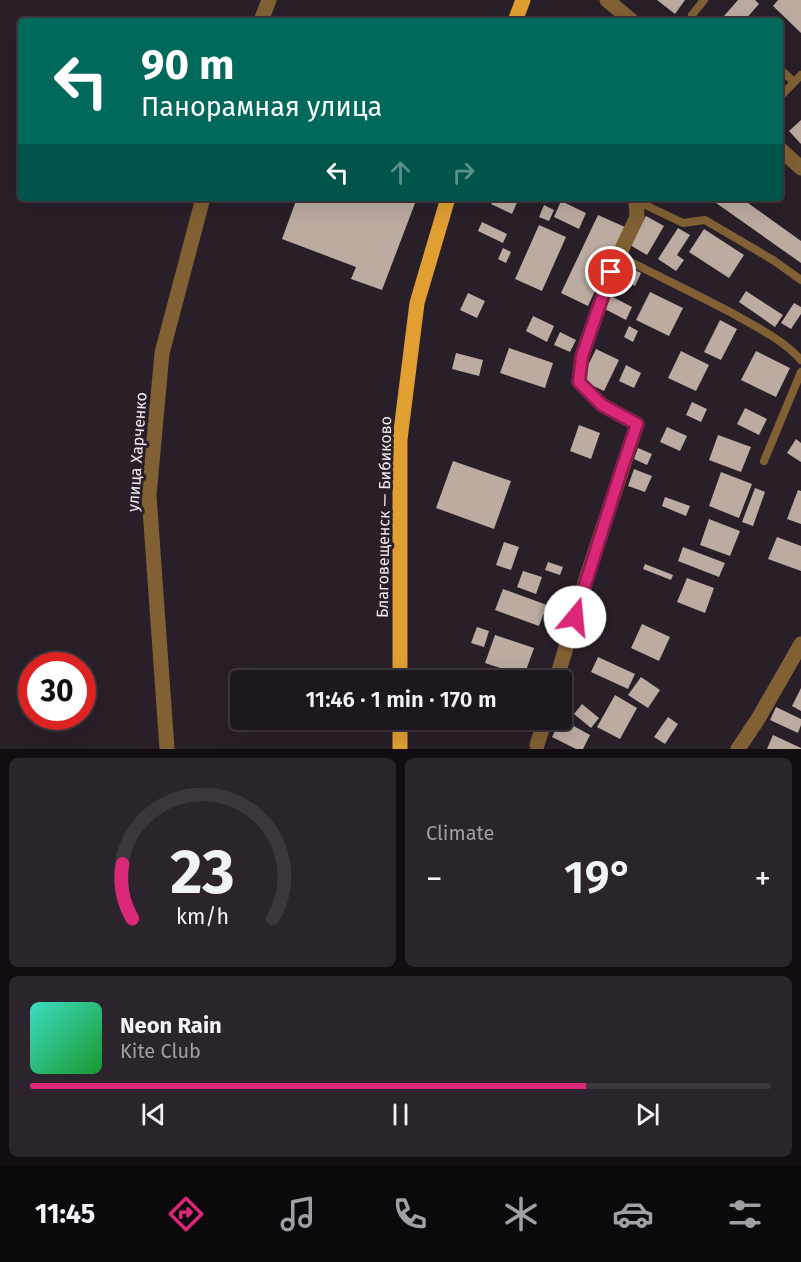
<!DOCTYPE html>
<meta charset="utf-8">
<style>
:root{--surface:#1f171f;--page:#2c242c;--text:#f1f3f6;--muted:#a19fa4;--line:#3c363d;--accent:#db2777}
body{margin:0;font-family:"Fira Sans",sans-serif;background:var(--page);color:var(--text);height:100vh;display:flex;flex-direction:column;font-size:22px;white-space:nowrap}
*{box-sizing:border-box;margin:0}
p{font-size:20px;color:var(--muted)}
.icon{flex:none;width:33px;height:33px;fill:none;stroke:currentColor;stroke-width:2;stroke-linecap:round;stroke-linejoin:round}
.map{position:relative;height:749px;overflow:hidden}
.side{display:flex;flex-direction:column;gap:9px;padding:9px;background:#110d11;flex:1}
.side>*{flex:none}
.banner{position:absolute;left:18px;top:18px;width:765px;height:183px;border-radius:6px;box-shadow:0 6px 24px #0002,0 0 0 2px var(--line);background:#00695c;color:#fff;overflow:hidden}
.speed{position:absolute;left:18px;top:652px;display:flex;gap:12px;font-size:30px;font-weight:700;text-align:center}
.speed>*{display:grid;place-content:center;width:78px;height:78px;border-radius:50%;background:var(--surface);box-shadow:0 6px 24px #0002,0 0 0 2px var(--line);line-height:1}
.speed .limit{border:9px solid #d22;background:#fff;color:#111}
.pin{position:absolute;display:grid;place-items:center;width:51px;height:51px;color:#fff;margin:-26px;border:3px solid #fff;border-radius:50%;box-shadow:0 2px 6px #0007}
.me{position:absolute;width:66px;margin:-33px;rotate:17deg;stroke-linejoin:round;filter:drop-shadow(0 0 4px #0008)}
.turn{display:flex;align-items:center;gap:21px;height:126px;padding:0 24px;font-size:27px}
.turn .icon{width:78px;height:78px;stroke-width:2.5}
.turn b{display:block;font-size:42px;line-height:51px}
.lanes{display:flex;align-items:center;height:57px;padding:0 24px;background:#0003;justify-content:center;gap:30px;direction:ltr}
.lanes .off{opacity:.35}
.big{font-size:45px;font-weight:600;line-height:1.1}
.side .tile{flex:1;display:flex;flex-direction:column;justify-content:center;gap:9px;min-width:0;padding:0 21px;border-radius:9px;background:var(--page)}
.side .dial{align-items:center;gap:0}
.dial svg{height:156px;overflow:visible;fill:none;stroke:var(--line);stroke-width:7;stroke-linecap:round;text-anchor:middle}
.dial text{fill:var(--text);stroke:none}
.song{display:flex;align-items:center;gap:18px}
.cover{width:72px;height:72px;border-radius:9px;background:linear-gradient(135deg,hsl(170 70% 55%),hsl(130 70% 35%))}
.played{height:6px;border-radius:3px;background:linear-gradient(90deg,var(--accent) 75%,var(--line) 75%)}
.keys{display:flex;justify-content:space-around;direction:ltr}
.heat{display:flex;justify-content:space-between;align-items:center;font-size:33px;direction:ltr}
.side .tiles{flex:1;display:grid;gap:9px;grid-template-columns:1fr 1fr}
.tile:last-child{grid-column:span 2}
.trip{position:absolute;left:230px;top:670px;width:342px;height:60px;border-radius:6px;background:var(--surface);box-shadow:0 6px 24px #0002,0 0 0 2px var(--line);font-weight:600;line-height:60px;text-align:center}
.tabs{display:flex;height:96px;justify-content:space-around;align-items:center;background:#0c090c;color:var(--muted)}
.tabs .icon{width:42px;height:42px}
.tabs .selected{color:var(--accent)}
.tabs b{font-size:27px;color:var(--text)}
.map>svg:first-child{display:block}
.building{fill:#bbaba1}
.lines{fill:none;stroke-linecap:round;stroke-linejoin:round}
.service{stroke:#816134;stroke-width:8}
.minor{stroke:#816134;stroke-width:15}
.primary{stroke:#e19f32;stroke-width:15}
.route-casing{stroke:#8e194d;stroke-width:15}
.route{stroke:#db2777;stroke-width:10}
.labels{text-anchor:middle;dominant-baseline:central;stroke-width:6;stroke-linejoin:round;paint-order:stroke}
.street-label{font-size:16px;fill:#f2ebf2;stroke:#291f29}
</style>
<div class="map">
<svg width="801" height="749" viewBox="0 0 801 749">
<rect width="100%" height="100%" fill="#291f29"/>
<g class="building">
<polygon points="657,0 685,0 675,14"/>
<polygon points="738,0 755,0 759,4 744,21 730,21 724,16"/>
<polygon points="778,0 801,0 801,33 773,6"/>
<polygon points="801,120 801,144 789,131"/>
<polygon points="297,198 417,198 382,290 351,279 356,267 282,239"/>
<polygon points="494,198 519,198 512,214 491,204"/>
<polygon points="709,198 741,198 801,241 801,263"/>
<polygon points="561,201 586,213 579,229 554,217"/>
<polygon points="544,205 554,210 549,221 539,217"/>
<polygon points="598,215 625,227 588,306 561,293"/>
<polygon points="646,216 664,226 647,255 630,245"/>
<polygon points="482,222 507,234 503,243 478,231"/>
<polygon points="539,225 566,237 542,291 515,279"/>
<polygon points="678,228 690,235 677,255 684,260 676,271 658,259"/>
<polygon points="704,229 744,255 729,278 689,252"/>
<polygon points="503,248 511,252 506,263 498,259"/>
<polygon points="627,266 641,273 635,286 620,279"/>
<polygon points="746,291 783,315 775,327 739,302"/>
<polygon points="650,292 683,308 669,336 636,320"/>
<polygon points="468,293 485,301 477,318 460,310"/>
<polygon points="609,295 632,307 626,320 603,308"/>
<polygon points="794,303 801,307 801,314 791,329 781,323"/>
<polygon points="533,316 554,326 547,342 526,331"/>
<polygon points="720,320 737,329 721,360 704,352"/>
<polygon points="629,326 638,331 633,342 624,337"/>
<polygon points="560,332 576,340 570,352 554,345"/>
<polygon points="509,348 553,363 545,388 500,373"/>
<polygon points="596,349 619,360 604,391 581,380"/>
<polygon points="681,351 709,365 696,391 668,378"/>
<polygon points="756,351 790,368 776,397 741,380"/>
<polygon points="456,353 483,360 479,376 452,369"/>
<polygon points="626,365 641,373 634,388 619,381"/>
<polygon points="692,402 707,409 701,422 686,415"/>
<polygon points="745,408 767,419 759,435 737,424"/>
<polygon points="579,425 600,433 591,459 570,451"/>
<polygon points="667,427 687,436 680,451 660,442"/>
<polygon points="718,435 751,447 741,472 709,460"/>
<polygon points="796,439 801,443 801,462 787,453"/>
<polygon points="638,448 652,454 647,465 634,459"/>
<polygon points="453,461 511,481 494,529 436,508"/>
<polygon points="634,469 652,476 645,492 628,486"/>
<polygon points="721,472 752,484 739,518 709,506"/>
<polygon points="755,488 765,492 753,526 742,522"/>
<polygon points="798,490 801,491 801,524 787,519"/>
<polygon points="665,497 690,506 686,516 662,506"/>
<polygon points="709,519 740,531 730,556 700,545"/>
<polygon points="777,537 801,546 801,571 768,559"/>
<polygon points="504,542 519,547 511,570 496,565"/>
<polygon points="683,547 725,563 719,577 678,561"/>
<polygon points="548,562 563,567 560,575 545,570"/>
<polygon points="645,564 673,575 671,580 643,569"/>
<polygon points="523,571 542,577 536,594 517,587"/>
<polygon points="687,578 714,588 705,613 677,602"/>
<polygon points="503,589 547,605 539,626 495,610"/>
<polygon points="642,624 670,637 659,661 631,648"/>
<polygon points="477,627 489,631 484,647 471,643"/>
<polygon points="495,635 534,648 524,676 485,663"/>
<polygon points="598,657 635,674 628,689 591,672"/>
<polygon points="489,675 506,681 487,681"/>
<polygon points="641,677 660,690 648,708 628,695"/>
<polygon points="801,688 801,711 792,706"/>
<polygon points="615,695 637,708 620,739 597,727"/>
<polygon points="582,704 599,718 591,728 574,714"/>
<polygon points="776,707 801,719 801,725 798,733 770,720"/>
<polygon points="668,717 678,724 665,744 654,737"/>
<polygon points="561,719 590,735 583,749 576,749 552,737"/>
<polygon points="773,735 801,748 801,749 767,749"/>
</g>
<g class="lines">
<g class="service">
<polyline points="692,15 704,0"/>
<polyline points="780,69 794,82"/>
<polyline points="780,97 801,75"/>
<polyline points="637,201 683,223 705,220 773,260 801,280"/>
<path d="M619 256C656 275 694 293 732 313 756 327 782 339 801 360"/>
<polyline points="764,461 801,372"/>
</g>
<g class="minor">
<polyline points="607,0 632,21"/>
<polyline points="261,21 269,0"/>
<polyline points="780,149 801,168"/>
<polyline points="556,681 588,573 637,424 602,405 579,382 582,356 611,272 637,217 636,198"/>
<polyline points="537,745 545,720"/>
<polyline points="167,749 149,495 162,353 203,198"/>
<polyline points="738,749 758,719 801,644"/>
</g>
<g class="primary">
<polyline points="515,21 523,0"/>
<polyline points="400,681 400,439 417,303 448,198"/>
<polyline points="400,720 400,749"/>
</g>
</g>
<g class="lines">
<defs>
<polyline id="route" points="575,617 621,471 637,424 602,405 579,382 582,356 611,272"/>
</defs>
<use href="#route" class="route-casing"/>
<use href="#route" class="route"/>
</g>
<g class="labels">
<g class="street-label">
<text transform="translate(137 452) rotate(-86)">улица Харченко</text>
<text transform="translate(384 517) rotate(-89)">Благовещенск — Бибиково</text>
</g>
</g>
</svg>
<div class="speed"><div class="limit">30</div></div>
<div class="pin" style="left:611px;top:272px;background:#d93025"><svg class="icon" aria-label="arrive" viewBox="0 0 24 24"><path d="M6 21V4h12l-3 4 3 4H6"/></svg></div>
<svg class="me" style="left:575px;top:617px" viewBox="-20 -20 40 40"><circle r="19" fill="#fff"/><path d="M0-13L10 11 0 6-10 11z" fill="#db2777"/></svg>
<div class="trip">11:46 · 1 min · 170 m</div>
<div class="banner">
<div class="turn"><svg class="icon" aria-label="left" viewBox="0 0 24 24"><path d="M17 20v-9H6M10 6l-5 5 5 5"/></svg><div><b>90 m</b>Панорамная улица</div></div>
<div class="lanes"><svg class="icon" aria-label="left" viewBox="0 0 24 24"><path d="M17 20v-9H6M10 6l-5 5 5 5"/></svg><svg class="icon off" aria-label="ahead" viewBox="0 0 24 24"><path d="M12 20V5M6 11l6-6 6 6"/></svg><svg class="icon off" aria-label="right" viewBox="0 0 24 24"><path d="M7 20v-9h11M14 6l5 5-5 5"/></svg></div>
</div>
</div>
<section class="side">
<div class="tiles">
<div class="tile dial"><svg viewBox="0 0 100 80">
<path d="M14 69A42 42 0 1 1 86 69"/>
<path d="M14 69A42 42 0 0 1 9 41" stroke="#db2777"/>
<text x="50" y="56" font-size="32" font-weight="700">23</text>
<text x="50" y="72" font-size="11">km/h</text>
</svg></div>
<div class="tile"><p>Climate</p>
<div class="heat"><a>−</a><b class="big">19°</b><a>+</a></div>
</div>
<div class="tile">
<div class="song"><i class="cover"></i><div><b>Neon Rain</b><p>Kite Club</p></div></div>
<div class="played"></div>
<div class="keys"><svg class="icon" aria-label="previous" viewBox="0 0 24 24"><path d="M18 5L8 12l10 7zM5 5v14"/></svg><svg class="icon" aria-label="pause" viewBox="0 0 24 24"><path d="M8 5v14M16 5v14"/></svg><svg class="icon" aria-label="next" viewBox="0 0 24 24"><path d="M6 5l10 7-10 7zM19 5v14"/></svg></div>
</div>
</div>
</section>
<nav class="tabs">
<b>11:45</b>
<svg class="icon selected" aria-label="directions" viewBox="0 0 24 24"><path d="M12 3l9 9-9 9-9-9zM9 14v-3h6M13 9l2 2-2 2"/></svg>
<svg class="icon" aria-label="music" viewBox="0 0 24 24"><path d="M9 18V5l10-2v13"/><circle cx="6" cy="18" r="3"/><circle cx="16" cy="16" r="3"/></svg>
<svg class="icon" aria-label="phone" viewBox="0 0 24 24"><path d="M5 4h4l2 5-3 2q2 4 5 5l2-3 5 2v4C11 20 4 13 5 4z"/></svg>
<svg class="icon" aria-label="climate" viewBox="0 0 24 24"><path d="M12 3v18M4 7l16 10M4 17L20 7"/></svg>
<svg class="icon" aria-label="car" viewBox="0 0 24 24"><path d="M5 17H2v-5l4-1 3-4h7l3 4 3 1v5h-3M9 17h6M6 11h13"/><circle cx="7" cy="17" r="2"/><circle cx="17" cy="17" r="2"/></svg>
<svg class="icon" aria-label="filters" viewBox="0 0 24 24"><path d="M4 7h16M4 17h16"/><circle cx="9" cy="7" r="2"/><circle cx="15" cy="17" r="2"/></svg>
</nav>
